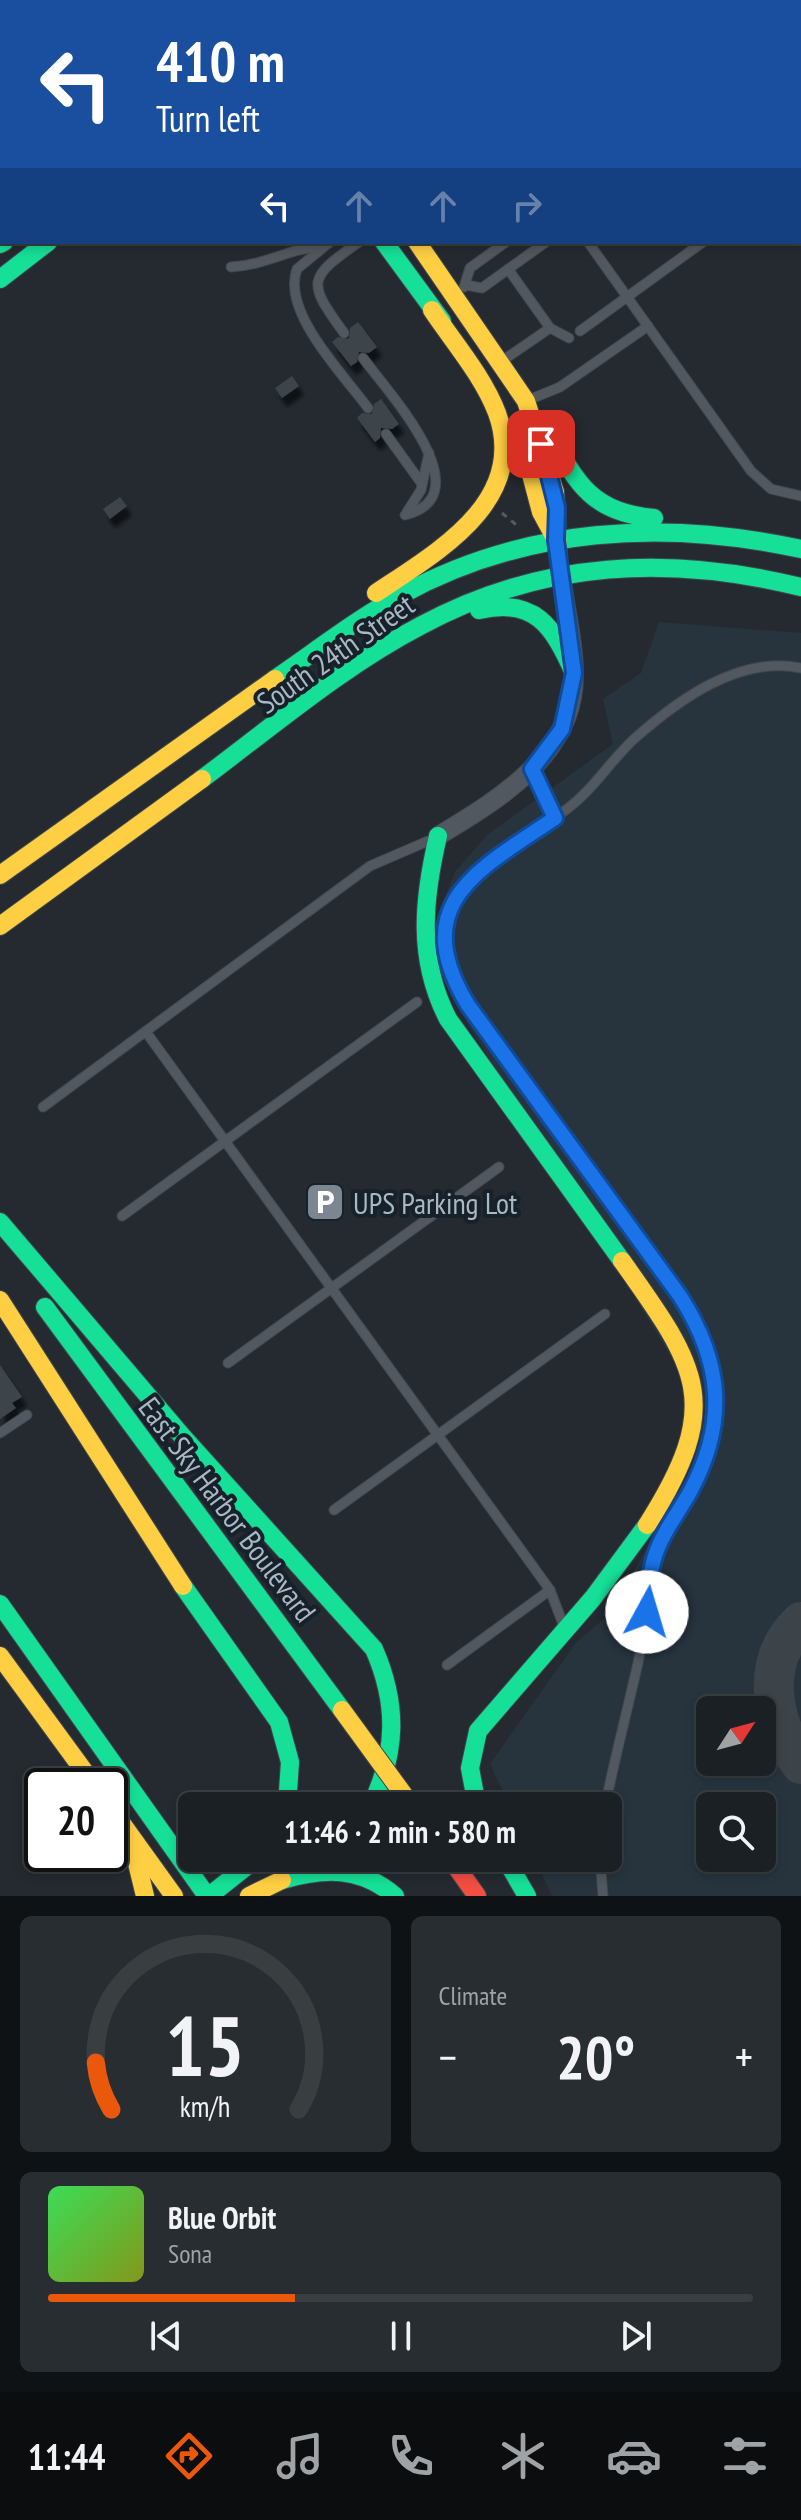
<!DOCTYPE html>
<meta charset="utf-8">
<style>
:root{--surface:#1b2024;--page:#282d31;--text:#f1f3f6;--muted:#a0a3a6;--line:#393e41;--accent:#ea580c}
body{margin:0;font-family:"PT Sans Narrow",sans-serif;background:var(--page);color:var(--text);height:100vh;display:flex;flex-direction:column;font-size:30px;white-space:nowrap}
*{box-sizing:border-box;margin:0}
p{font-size:26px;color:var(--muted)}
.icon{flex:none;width:44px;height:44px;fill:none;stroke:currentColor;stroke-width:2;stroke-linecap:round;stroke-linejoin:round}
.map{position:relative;height:1896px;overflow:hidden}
.sheet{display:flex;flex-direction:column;gap:20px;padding:20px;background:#0f1214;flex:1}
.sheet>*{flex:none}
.banner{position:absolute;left:0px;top:0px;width:802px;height:244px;box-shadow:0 4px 12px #0003,0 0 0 2px var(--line);background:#1a4fa0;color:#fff;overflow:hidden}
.needle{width:52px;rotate:54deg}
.buttons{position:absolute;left:696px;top:1696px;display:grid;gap:16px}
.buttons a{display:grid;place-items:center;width:80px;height:80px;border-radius:12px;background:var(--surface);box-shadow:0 4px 12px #0003,0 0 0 2px var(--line);font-size:40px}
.speed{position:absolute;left:24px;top:1768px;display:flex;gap:16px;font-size:40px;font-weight:700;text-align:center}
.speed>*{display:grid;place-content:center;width:104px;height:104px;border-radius:50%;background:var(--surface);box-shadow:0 4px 12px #0003,0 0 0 2px var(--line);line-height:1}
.speed .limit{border:4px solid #111;border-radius:12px;background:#fff;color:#111}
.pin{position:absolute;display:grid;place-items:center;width:68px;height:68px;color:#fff;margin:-34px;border-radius:16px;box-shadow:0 4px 12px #0006}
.me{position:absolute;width:88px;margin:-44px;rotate:6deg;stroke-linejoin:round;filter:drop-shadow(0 0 6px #0008)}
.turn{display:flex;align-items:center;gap:28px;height:168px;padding:0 24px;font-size:36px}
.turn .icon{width:104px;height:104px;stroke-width:2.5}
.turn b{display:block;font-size:56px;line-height:68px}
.lanes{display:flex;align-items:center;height:76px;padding:0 24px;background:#0003;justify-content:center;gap:40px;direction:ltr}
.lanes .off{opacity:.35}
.big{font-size:60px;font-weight:800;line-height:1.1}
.sheet .card{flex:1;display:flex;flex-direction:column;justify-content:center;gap:12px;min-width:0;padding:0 28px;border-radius:12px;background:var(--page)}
.sheet .dial{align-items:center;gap:0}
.dial svg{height:208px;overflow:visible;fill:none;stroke:var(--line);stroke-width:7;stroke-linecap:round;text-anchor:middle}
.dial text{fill:var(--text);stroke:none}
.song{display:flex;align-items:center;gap:24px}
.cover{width:96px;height:96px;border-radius:12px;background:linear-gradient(135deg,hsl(130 70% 55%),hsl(70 70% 35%))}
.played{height:8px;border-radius:4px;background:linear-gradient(90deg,var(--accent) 35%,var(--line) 35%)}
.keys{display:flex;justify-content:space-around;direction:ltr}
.heat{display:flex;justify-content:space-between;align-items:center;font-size:44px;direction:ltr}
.sheet .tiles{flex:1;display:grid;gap:20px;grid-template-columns:1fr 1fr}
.card:last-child{grid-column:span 2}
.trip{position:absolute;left:178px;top:1792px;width:444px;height:80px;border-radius:12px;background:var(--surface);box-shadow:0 4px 12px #0003,0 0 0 2px var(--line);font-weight:800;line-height:80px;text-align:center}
.dock{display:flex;height:128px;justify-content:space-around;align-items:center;background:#0b0d0e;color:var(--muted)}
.dock .icon{width:56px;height:56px}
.dock .on{color:var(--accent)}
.dock b{font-size:36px;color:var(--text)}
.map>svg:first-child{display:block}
.airport{fill:#27343e;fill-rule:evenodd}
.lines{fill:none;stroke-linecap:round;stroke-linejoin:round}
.taxiway{stroke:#3d4449;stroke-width:40}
.building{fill:#3e454b;filter:url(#shadow)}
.lane-casing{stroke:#41474d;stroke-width:11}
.street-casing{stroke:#41474d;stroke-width:20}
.fast-casing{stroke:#41474d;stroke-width:20}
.slow-casing{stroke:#41474d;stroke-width:20}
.jam-casing{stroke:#41474d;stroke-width:20}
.path{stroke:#545c60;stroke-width:3;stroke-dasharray:6 6;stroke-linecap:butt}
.lane{stroke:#52585f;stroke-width:9}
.street{stroke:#52585f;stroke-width:18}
.fast{stroke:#16e098;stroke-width:18}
.slow{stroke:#ffcf43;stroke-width:18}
.jam{stroke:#f24e42;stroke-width:18}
.slow-bridge-casing{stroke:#3f464c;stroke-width:20;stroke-linecap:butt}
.slow-bridge{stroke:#ffcf43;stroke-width:18}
.route-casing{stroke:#114b97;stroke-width:20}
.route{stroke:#1a73e8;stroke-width:14}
.labels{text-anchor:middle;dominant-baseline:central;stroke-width:8;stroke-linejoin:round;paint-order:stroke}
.street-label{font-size:30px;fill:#aab7c4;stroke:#17212a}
.poi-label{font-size:30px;fill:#aab7c4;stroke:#17212a;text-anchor:start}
</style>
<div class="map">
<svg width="801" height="1896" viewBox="0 0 801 1896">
<defs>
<filter id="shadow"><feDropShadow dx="5" dy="9" stdDeviation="2" flood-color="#0009"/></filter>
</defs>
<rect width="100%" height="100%" fill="#242a30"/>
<path class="airport" d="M659 622 801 633V1896H552L534 1858H608V1806H510L490 1764 575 1644 607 1616 690 1476 705 1412 469 1026 441 971 438 914 455 872 487 835 613 744 603 699 641 673ZM710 1710H762V1762H710ZM710 1806H762V1858H710Z"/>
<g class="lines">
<path class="taxiway" d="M801 1622C759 1662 771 1722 801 1764"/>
</g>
<g class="building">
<polygon points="358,322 377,347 369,353 359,352 357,362 351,366 332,342 338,337 349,339 350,328"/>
<polygon points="292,376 299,386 282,398 275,388"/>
<polygon points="381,399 399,424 392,429 381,428 380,438 375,442 357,418 362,413 372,414 374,404"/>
<polygon points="120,497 127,506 110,519 103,509"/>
<polygon points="0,1365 22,1397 12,1403 16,1408 0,1419"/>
</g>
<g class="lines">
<defs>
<g id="lane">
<polyline points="679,2 683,0"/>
<polyline points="800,172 801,171"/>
<path d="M330 242 297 269C281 312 344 375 368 408"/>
<polyline points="588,242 751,471 771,489 801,496"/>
<path d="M231 267C268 265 290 247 323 247"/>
<polyline points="508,269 550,328 569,338"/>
<polyline points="466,285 482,288 546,242"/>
<polyline points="464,287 470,268 506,242"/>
<polyline points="580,331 703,242"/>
<path d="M344 333C306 281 308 278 359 242"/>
<path d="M363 358C386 390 485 495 405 515"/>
<polyline points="502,361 550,328"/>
<polyline points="526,401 560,387 648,326"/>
<polyline points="386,434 422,484"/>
<polyline points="407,512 421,490 429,453"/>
<polyline points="532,769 555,818"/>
<polyline points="146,1032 550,1590 563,1624"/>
<polyline points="43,1107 370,866 428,841"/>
<polyline points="122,1216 417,1002"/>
<polyline points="228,1363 499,1167"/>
<polyline points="0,1433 27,1415"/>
<polyline points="334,1510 605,1314"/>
<polyline points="447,1665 550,1590"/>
<path d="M605 1806C615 1758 627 1711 638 1663 645 1630 644 1594 653 1561 660 1537 675 1517 687 1496 726 1428 722 1361 680 1296L460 993C447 967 438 932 451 905 471 862 530 837 567 809 594 789 610 761 634 739 678 700 739 655 801 668"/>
<polyline points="600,1858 603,1896"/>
</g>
<path id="street" d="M438 836C499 799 576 754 574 673 574 640 565 608 561 575"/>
<g id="fast">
<polyline points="209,0 210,2"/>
<polyline points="238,0 239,2"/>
<polyline points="179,2 182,0"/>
<polyline points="0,129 2,127"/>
<polyline points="384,242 442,321"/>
<polyline points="0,244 4,242"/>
<polyline points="0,279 48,242"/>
<path d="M548 431C576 482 591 513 654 518"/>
<path d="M479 610C535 597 553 626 574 673"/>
<path d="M275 679C316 651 357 619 401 595 525 527 664 519 801 549"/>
<path d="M202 779C273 726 343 666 422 625 543 560 670 555 801 587"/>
<path d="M438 836C423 900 417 959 448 1019L622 1261"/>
<path d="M0 1222 183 1437 374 1649C398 1704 397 1752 371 1806"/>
<polyline points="45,1307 342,1710"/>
<polyline points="183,1586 279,1722 290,1762 287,1806"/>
<polyline points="0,1604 207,1896"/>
<polyline points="477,1806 470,1768 478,1731 593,1598 647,1525"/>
<polyline points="505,1858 527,1896"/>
<path d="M282 1880C324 1868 360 1866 395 1896"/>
<polyline points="209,1896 257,1858"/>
</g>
<g id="slow">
<polyline points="522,2 525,0"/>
<polyline points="0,74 2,73"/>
<polyline points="417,242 526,401 555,492 558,553"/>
<polyline points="520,433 541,512 555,538"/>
<path d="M376 593C437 552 529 501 497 413 483 376 454 343 432 310"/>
<polyline points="0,875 275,679"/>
<polyline points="0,926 202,779"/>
<path d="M622 1261C699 1369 724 1404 647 1525"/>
<polyline points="0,1300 183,1586"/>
<polyline points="0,1656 95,1786"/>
<polyline points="110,1807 174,1896"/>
<polyline points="135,1855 145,1896"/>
<polyline points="249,1896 282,1880"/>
</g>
<g id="jam">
<polyline points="352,2 354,0"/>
<polyline points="450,1858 477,1896"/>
</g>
</defs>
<use href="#lane" class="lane-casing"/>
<use href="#street" class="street-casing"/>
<use href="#fast" class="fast-casing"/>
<use href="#slow" class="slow-casing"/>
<use href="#jam" class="jam-casing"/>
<polyline class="path" points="502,513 520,528"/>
<use href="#lane" class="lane"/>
<use href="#street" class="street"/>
<use href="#fast" class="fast"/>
<use href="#slow" class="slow"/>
<use href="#jam" class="jam"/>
<defs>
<polyline id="slow-bridge" points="342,1710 412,1806"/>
</defs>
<use href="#slow-bridge" class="slow-bridge-casing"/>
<use href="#slow-bridge" class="slow-bridge"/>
</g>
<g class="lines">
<defs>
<path id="route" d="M541 444 557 508 556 540 574 673 562 729 532 769 555 818C480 869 406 903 468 1005L680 1296C722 1362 728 1422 690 1492 677 1515 659 1537 653 1563 649 1578 649 1596 647 1612"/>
</defs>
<use href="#route" class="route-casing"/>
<use href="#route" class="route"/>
</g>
<defs>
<symbol id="parking-square" viewBox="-11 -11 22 22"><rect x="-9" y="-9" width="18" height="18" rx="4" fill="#7b8690" stroke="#17212a"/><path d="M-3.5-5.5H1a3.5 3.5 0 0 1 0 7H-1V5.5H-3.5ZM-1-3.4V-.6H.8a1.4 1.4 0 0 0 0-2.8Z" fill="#fff"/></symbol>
</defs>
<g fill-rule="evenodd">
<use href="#parking-square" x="303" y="1180" width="44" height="44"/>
</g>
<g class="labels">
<g class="street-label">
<text transform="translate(335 653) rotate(-35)">South 24th Street</text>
<text transform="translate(228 1509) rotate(53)">East Sky Harbor Boulevard</text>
</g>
<g class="poi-label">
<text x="353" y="1202">UPS Parking Lot</text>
</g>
</g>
</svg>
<div class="buttons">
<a><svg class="needle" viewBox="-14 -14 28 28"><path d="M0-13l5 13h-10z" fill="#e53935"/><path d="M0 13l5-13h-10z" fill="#a0a3a6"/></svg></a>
<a><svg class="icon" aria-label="search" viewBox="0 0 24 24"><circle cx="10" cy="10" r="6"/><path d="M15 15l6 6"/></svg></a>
</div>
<div class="speed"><div class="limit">20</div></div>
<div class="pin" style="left:541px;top:444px;background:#d93025"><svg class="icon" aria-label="arrive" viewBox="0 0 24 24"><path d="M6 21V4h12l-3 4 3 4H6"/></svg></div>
<svg class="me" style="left:647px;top:1612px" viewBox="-20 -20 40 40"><circle r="19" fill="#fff"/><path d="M0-13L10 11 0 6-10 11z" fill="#1a73e8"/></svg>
<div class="trip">11:46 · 2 min · 580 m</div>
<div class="banner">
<div class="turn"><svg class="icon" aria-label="left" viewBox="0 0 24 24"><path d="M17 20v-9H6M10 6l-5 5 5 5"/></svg><div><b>410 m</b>Turn left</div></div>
<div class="lanes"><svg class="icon" aria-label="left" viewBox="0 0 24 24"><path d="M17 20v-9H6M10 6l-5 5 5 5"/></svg><svg class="icon off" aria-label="ahead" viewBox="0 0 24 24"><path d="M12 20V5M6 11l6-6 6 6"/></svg><svg class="icon off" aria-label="ahead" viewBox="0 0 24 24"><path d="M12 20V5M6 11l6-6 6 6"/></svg><svg class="icon off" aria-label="right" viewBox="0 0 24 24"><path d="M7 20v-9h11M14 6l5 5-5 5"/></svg></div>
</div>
</div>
<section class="sheet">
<div class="tiles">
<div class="card dial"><svg viewBox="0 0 100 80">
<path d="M14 69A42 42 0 1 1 86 69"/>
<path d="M14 69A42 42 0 0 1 8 51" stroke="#ea580c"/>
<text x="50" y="56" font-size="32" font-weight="700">15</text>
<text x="50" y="72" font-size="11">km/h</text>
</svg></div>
<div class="card"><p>Climate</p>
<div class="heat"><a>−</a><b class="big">20°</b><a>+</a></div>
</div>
<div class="card">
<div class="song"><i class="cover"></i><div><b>Blue Orbit</b><p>Sona</p></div></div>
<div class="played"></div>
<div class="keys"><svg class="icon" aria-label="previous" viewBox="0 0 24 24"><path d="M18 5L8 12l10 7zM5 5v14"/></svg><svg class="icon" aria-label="pause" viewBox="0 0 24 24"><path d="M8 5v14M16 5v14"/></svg><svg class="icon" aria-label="next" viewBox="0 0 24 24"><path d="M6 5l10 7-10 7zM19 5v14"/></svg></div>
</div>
</div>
</section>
<nav class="dock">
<b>11:44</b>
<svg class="icon on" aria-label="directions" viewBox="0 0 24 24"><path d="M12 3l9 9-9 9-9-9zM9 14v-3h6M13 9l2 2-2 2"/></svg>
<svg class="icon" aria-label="music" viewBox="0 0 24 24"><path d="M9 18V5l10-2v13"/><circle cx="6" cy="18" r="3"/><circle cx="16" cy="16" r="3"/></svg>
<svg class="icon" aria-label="phone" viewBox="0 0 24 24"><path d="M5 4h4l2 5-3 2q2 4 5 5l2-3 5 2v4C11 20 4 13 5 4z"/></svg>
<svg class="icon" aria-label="climate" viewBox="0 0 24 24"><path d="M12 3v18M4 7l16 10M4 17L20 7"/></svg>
<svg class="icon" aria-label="car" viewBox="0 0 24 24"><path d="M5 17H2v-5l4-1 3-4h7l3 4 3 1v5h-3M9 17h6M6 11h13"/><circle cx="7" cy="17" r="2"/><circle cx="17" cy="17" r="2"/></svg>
<svg class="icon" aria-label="filters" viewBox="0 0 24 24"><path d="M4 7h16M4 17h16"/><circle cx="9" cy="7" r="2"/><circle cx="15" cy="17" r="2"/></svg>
</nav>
